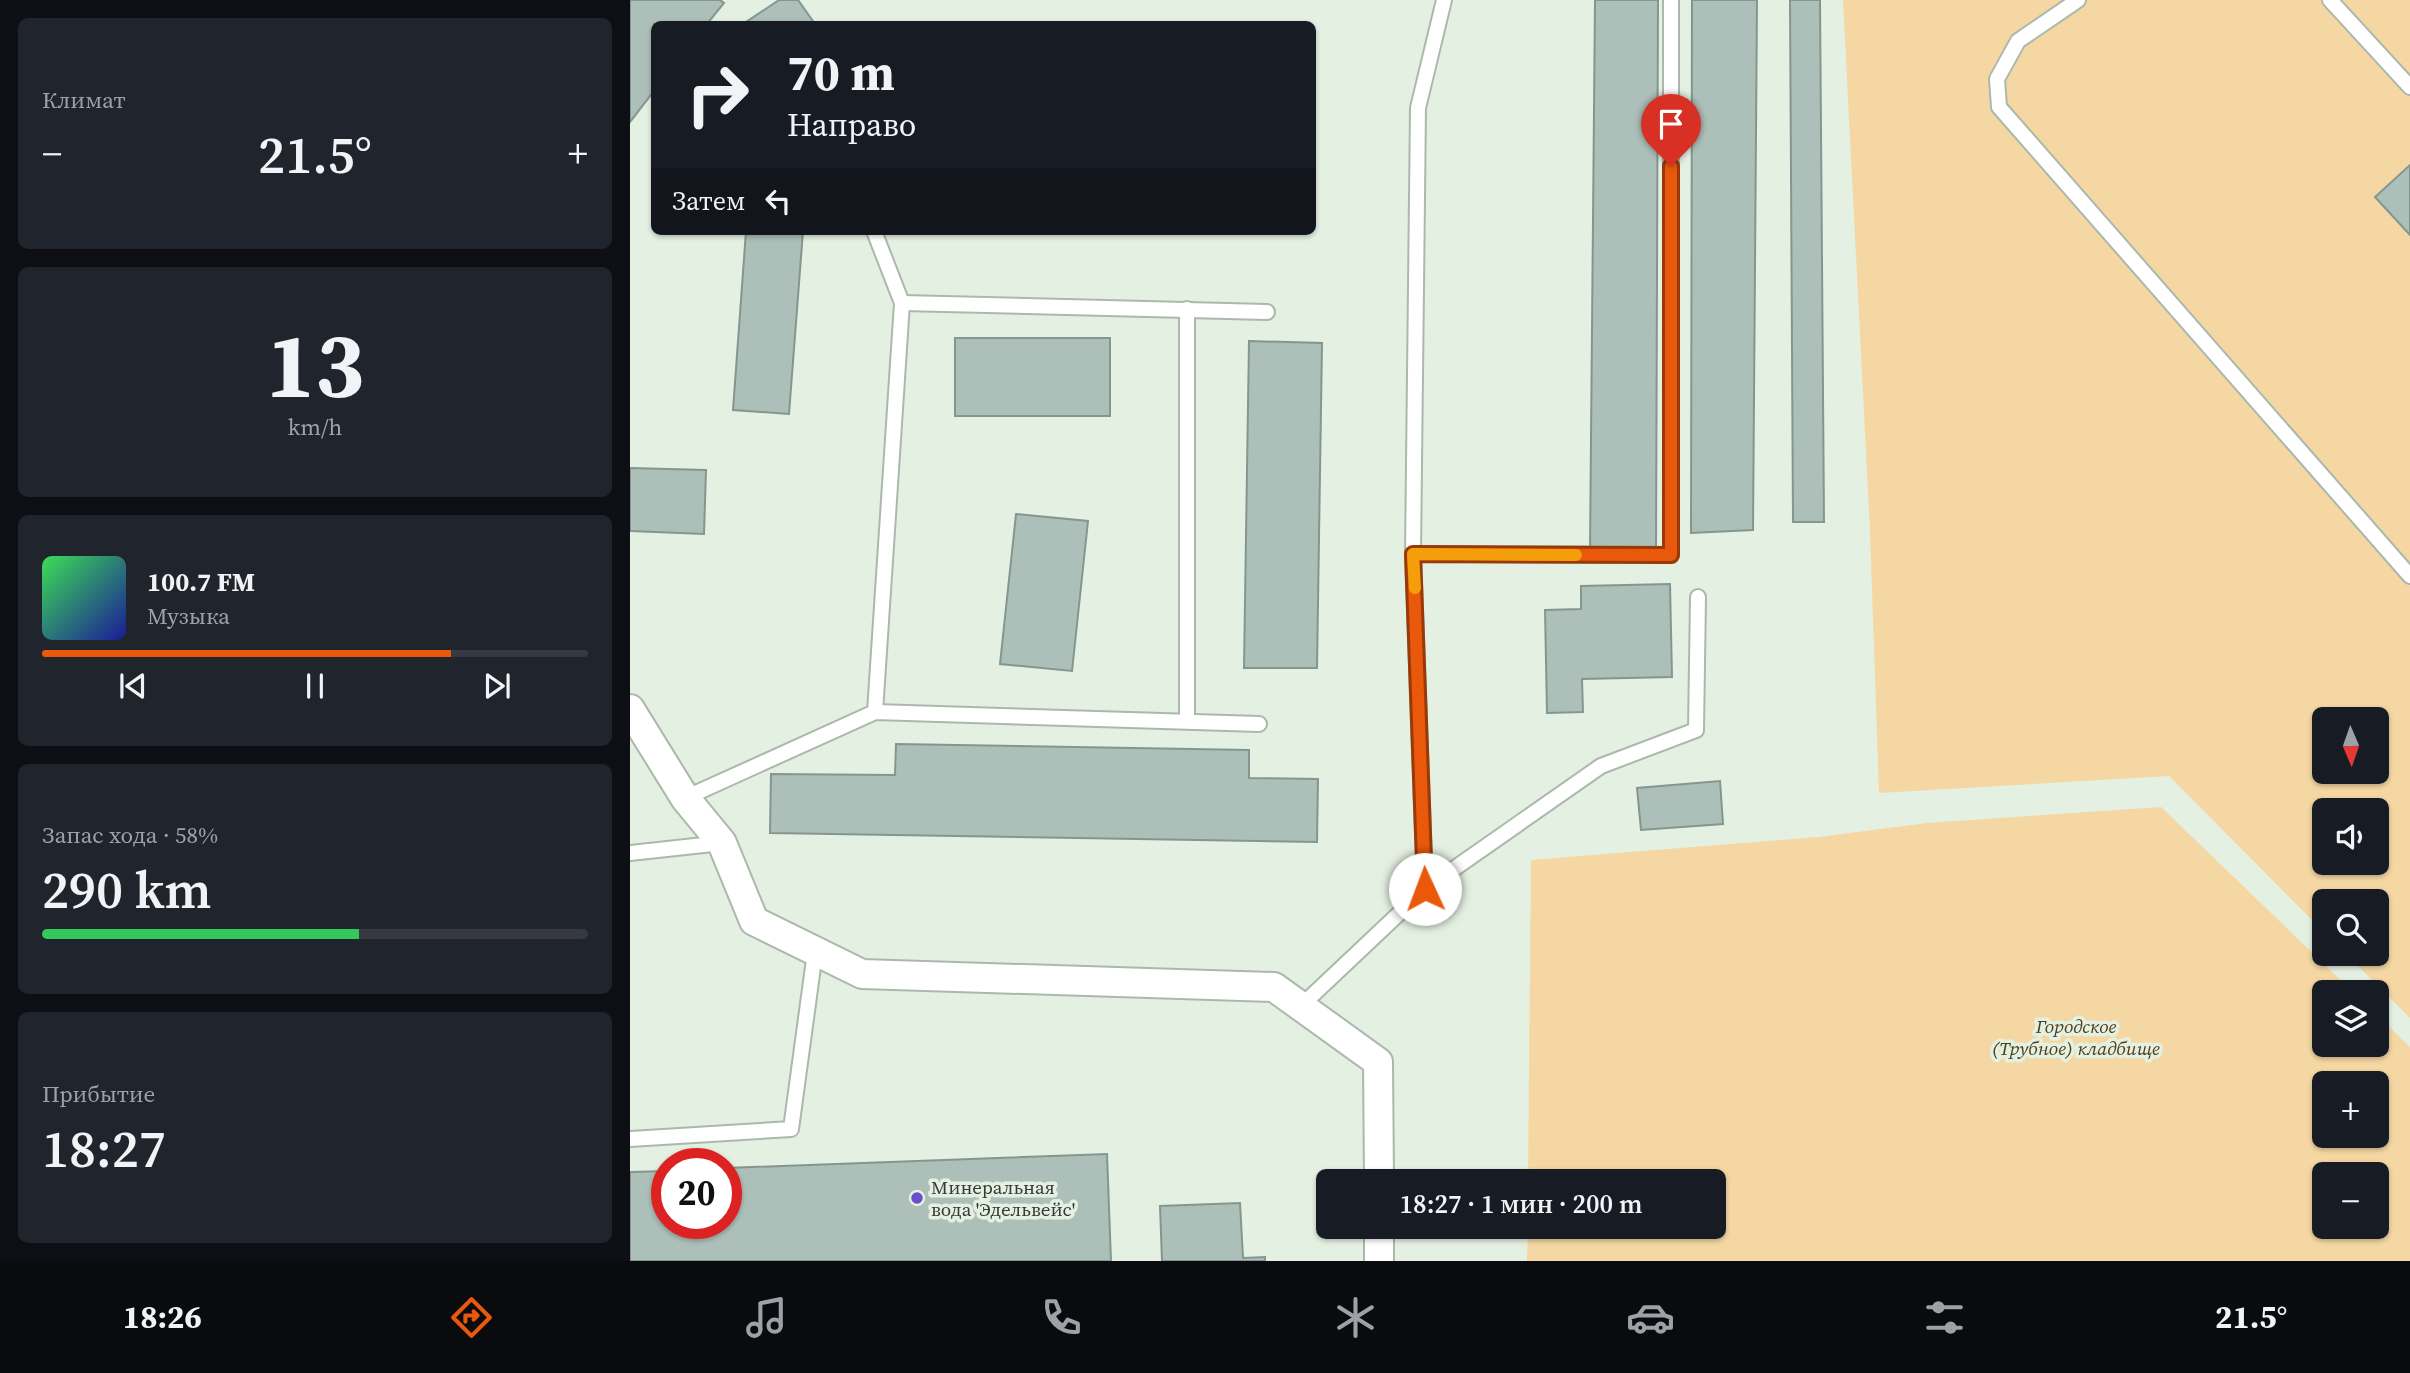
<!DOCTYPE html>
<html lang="ru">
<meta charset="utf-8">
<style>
:root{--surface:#171b24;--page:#20242c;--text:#f1f3f6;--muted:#9ea1a6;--line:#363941;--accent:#ea580c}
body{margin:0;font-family:"Source Serif 4",serif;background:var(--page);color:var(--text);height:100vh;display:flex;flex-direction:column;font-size:26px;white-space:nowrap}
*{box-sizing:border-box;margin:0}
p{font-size:23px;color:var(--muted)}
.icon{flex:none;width:38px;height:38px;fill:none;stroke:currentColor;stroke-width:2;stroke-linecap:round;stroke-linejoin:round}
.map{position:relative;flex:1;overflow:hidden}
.drawer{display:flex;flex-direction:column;gap:18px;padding:18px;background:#0d0f14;width:630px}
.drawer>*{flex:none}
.guide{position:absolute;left:21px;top:21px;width:665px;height:214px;border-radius:10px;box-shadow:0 2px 5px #0004;background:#171b24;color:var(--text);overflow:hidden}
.needle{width:46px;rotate:178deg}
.fabs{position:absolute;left:1682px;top:707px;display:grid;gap:14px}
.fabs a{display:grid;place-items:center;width:77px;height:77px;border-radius:10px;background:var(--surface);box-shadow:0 2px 5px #0004;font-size:35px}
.speed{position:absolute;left:21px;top:1148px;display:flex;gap:14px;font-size:35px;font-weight:700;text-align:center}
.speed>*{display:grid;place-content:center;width:91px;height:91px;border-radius:50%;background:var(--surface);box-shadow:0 2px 5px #0004;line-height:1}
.speed .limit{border:10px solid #d22;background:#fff;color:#111}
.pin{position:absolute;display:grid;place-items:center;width:60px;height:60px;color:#fff;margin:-72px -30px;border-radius:50% 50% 50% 0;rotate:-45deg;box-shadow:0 0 7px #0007}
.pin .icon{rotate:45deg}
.me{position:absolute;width:77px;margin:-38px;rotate:358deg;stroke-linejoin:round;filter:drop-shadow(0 0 5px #0008)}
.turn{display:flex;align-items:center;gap:24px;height:147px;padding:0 21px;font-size:32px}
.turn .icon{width:91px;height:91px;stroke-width:2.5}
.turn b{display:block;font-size:49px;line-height:60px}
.then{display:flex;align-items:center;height:66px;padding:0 21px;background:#0003;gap:14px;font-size:26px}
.big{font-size:52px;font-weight:600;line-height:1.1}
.drawer .widget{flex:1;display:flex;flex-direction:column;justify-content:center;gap:10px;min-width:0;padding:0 24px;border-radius:10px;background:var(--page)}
.drawer .dial{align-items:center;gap:0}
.dial b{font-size:91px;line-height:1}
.song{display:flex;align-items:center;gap:21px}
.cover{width:84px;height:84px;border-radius:10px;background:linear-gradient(135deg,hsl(130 70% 55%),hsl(240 70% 35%))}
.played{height:7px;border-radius:4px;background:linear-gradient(90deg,var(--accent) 75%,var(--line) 75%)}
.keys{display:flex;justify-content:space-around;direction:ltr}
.heat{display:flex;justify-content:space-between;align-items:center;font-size:38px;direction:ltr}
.charge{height:10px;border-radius:5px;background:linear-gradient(90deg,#34c759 58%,var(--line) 0)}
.trip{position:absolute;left:686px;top:1169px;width:410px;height:70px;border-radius:10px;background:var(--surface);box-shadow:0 2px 5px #0004;font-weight:600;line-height:70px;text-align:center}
.tab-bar{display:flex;height:112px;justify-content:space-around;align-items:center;background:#090b0e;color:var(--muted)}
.tab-bar .icon{width:49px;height:49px}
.tab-bar .active{color:var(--accent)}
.tab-bar b{font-size:32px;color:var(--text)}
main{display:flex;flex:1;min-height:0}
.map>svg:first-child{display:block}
.green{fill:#f4d7a3;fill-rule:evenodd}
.building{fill:#acbfb8;stroke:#84968f;stroke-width:2}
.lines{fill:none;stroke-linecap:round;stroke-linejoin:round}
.lane-casing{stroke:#acb8ab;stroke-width:18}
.street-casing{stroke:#acb8ab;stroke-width:32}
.lane{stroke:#fff;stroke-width:14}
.street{stroke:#fff;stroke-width:28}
.route-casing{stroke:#983908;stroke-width:18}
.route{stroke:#ea580c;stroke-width:12}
.slow{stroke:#f59e0b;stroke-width:12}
.poi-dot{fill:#6a4fc8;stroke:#e4f0e2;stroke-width:2.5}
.labels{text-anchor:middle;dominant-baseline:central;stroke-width:7;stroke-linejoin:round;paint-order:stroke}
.park-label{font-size:19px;font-style:italic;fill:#4f3e1b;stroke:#e4f0e2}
.poi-label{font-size:19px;fill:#363b35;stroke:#e4f0e2;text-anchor:start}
</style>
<main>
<section class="drawer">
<div class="widget"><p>Климат</p>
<div class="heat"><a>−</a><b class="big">21.5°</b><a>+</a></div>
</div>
<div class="widget dial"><b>13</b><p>km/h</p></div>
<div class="widget">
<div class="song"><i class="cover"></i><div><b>100.7 FM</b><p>Музыка</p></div></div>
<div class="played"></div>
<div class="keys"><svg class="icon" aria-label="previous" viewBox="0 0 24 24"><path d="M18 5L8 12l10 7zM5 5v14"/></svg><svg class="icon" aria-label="pause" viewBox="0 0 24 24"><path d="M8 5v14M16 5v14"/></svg><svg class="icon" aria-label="next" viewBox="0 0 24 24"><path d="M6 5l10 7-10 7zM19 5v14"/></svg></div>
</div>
<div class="widget"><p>Запас хода · 58%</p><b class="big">290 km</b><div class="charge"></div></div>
<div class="widget"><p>Прибытие</p><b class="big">18:27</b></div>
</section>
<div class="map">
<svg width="1780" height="1261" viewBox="0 0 1780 1261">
<rect width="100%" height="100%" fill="#e4f0e2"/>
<g class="green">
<path d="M1213 0H1780V1018L1716 954H1746V901H1694V932L1539 776 1249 793 1240 531ZM1694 719H1746V772H1694ZM1694 810H1746V863H1694Z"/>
<path d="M1531 807 1723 992H1694V1045H1746L1747 1015 1780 1047V1261H897L898 1227H1083V1181H898L901 860 1189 837 1297 823ZM1694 1083H1746V1136H1694ZM1694 1174H1746V1227H1694Z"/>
</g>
<g class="building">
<polygon points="0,0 90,0 94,3 77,24 24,24 24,91 0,122"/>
<polygon points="149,0 168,0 185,24 113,24"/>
<polygon points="965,0 1028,0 1026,552 960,550"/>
<polygon points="1062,0 1127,0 1123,530 1061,533"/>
<polygon points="1160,0 1190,0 1194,522 1163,522"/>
<polygon points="1780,165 1780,235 1745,197"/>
<polygon points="116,231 173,231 159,414 103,410"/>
<rect x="325" y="338" width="155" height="78"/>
<polygon points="619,341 692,343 687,668 614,668"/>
<polygon points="0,468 76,470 74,534 0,531"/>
<polygon points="386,514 458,521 442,671 370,664"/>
<polygon points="1040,584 1042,677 952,679 953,712 917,713 915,610 951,609 951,586"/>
<polygon points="266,744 619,750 619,778 688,779 687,842 140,833 141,774 265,775"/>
<polygon points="1090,781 1093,824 1011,830 1007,788"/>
<polygon points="477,1154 481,1261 0,1261 0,1172 37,1171 37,1223 96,1223 96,1168"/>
<polygon points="610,1203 613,1258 635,1257 635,1261 532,1261 530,1206"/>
</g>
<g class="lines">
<defs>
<g id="lane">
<polyline points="1448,0 1388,41 1367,79 1369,107 1780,576"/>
<polyline points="1700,0 1780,87"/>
<polyline points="244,231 272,303 245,712"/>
<polyline points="272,303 637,312"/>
<polyline points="783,554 1041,555 1041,0"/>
<polyline points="557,721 557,309"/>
<polyline points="55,798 245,712 629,724"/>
<polyline points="0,853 92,843"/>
<polyline points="795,889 971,766 1066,730 1068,597"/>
<polyline points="671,1006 795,889 783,554 788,108 814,0"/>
<polyline points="0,1139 161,1129 185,952"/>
</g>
<g id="street">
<polyline points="0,709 55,798 92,843 124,921 232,974 644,987 748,1062 749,1181"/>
<polyline points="749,1227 749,1261"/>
</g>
</defs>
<use href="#lane" class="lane-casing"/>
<use href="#street" class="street-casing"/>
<use href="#lane" class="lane"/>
<use href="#street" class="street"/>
</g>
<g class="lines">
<defs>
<polyline id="route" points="795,889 783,554 1041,555 1041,166"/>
</defs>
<use href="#route" class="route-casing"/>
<use href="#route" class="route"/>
<polyline class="slow" points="785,588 783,554 946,555"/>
</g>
<circle class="poi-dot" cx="287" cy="1198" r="7"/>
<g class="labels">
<g class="park-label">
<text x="1446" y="1026">Городское<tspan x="1446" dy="22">(Трубное) кладбище</tspan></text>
</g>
<g class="poi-label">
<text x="301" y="1187">Минеральная<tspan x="301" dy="22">вода 'Эдельвейс'</tspan></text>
</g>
</g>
</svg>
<div class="fabs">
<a><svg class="needle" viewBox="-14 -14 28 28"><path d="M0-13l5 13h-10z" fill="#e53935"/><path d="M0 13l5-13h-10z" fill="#9ea1a6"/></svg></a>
<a><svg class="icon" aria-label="sound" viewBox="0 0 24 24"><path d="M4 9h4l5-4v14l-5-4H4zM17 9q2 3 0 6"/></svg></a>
<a><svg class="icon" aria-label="search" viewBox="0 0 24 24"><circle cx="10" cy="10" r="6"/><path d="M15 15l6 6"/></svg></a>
<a><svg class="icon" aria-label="layers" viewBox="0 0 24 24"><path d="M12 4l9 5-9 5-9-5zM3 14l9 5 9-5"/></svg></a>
<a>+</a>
<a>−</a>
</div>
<div class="speed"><div class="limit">20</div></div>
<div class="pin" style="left:1041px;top:166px;background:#d93025"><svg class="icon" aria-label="arrive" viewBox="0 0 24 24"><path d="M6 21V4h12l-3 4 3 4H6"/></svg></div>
<svg class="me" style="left:795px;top:889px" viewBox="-20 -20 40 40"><circle r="19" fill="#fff"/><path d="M0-13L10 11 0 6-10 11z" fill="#ea580c"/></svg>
<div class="trip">18:27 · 1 мин · 200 m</div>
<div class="guide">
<div class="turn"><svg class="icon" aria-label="right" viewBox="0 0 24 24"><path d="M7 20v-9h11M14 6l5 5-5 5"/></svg><div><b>70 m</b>Направо</div></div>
<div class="then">Затем<svg class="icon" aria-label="left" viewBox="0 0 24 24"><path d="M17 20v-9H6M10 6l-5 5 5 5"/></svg></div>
</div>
</div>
</main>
<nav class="tab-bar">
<b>18:26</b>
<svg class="icon active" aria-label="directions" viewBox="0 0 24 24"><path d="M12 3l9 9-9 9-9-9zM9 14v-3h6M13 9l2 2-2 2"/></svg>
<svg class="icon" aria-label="music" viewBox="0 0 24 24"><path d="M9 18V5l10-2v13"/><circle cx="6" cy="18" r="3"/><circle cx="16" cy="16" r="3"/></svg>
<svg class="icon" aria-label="phone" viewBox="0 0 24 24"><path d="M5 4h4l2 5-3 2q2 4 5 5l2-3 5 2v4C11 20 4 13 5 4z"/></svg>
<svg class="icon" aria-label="climate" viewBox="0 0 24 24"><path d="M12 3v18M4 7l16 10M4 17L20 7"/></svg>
<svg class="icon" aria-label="car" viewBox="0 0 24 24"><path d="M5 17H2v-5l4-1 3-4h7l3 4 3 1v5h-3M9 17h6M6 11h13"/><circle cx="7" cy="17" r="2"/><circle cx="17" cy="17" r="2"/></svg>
<svg class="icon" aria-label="filters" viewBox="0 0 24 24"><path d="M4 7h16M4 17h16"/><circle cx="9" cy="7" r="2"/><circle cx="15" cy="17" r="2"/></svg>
<b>21.5°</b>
</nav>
